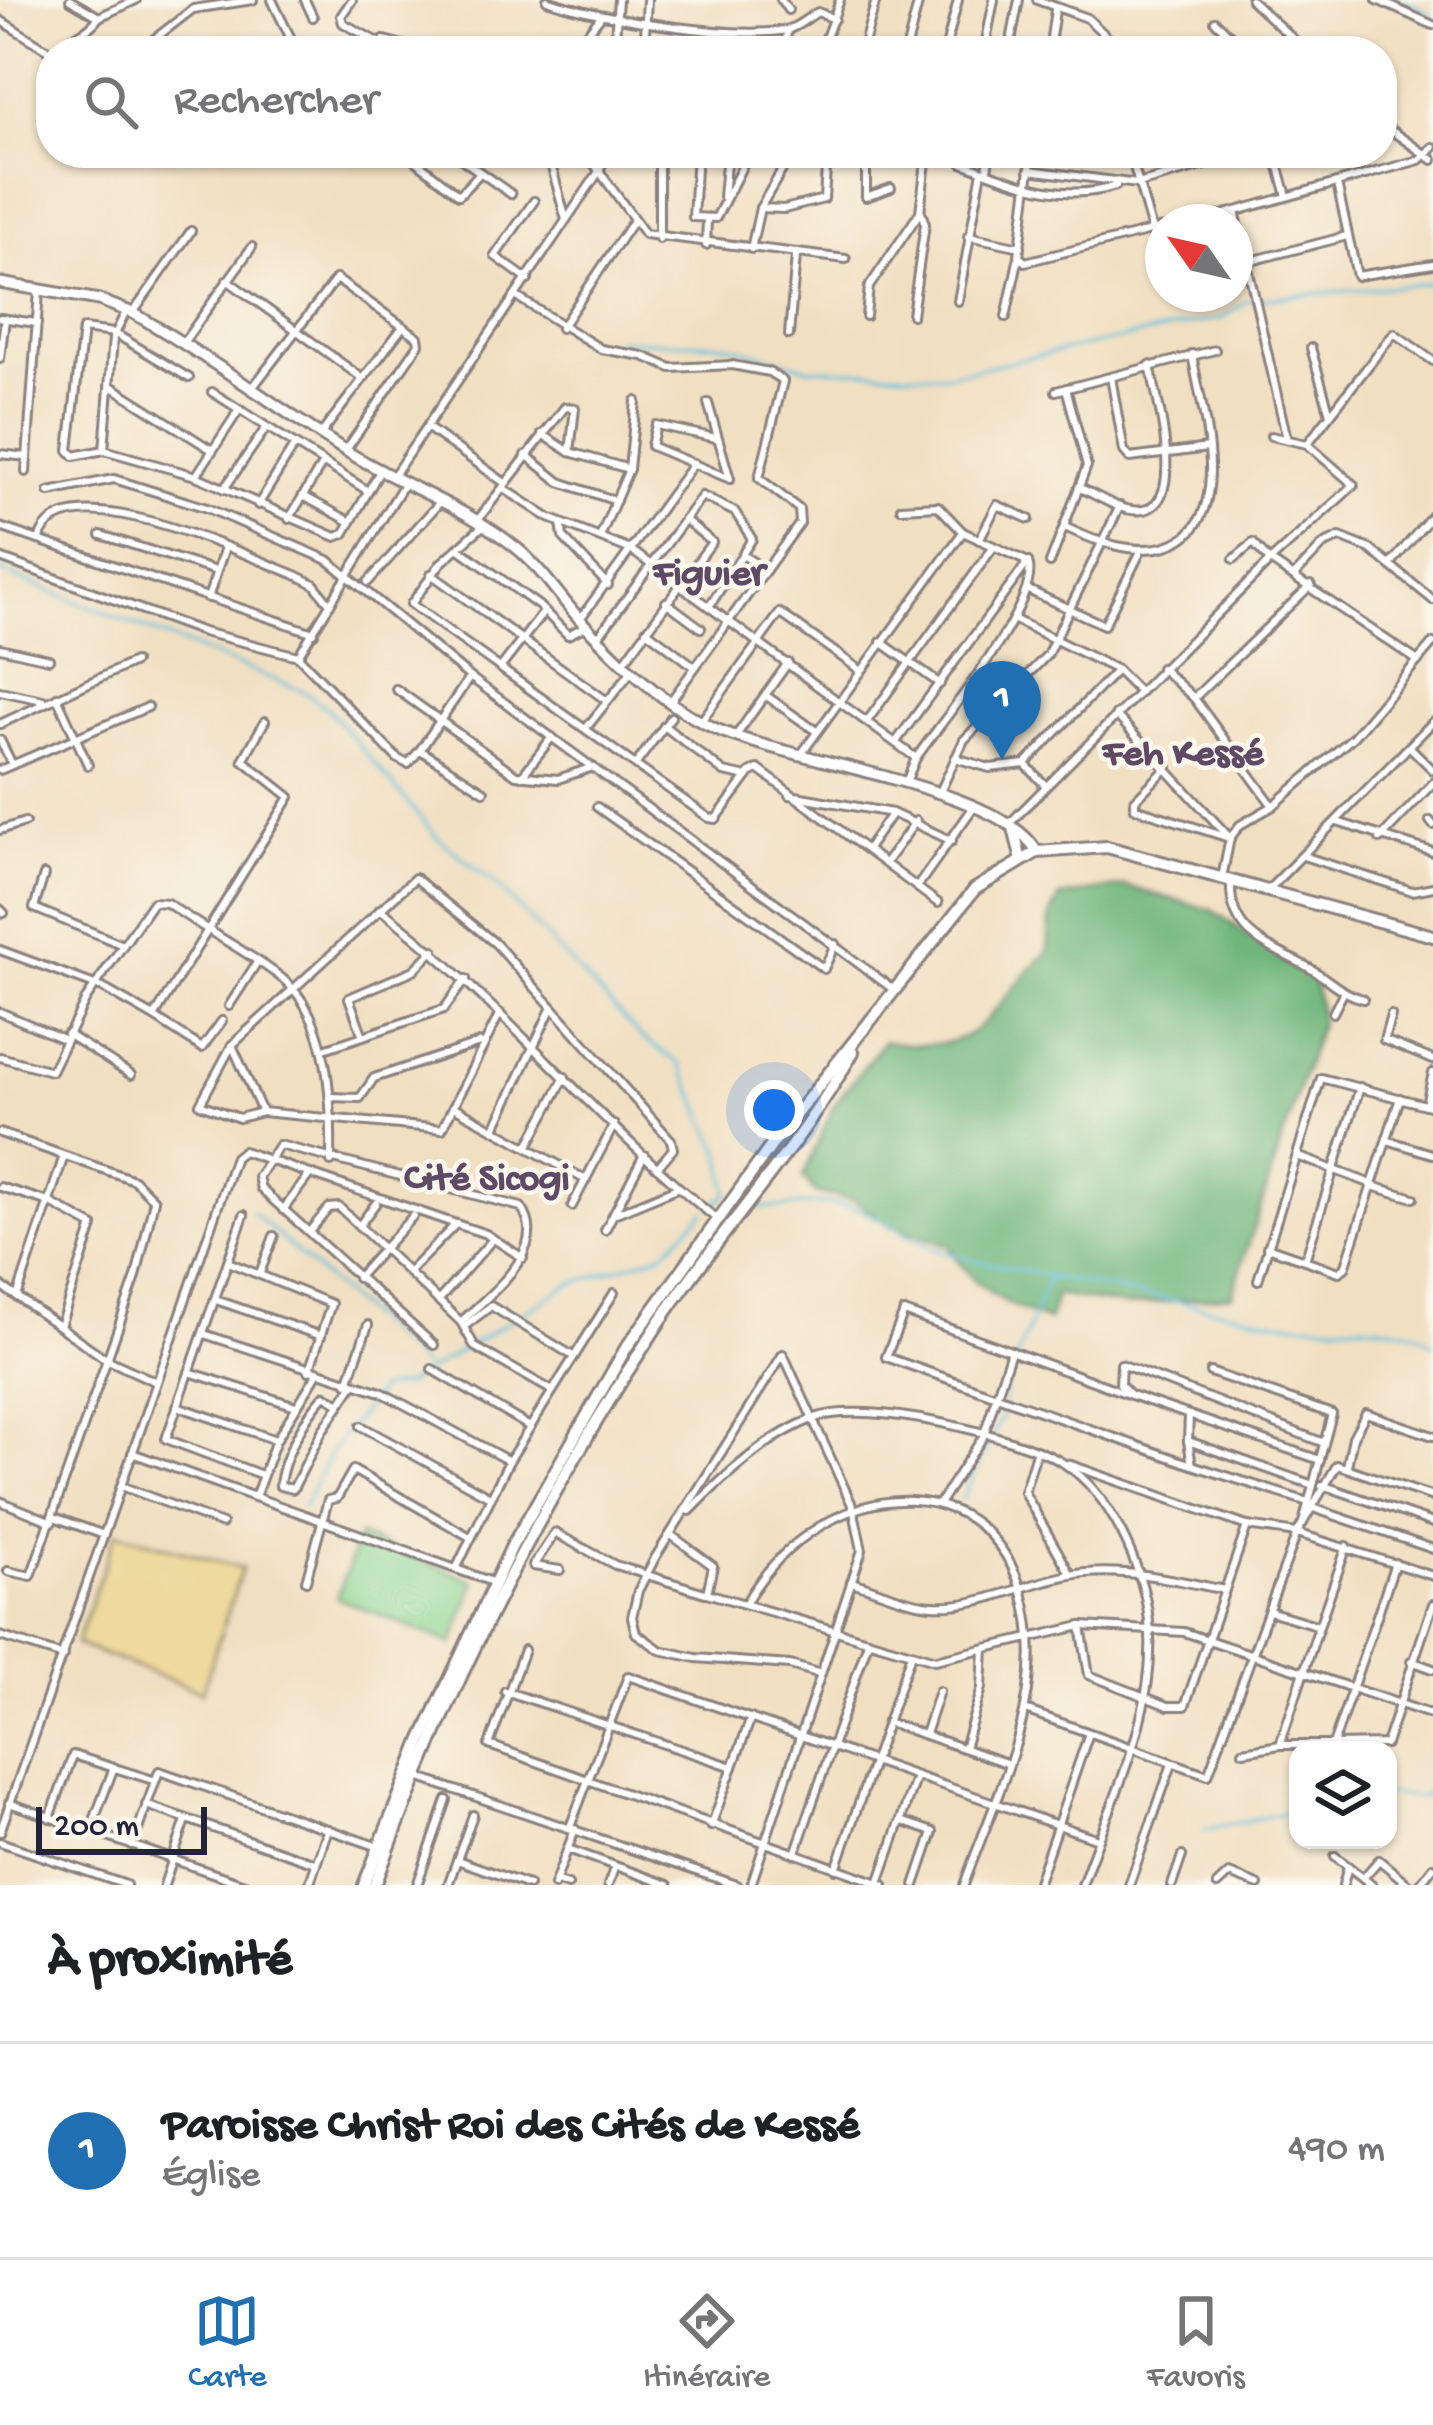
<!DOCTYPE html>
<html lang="fr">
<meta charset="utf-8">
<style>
body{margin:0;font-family:"Gochi Hand",sans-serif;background:#f6f6f6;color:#202124}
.controls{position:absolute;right:36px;bottom:36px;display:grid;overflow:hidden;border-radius:24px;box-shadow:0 3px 9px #0004}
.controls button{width:108px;height:108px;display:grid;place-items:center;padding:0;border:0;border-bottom:3px solid #e0e0e0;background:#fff;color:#202124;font:60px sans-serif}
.compass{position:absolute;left:1145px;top:204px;width:108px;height:108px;border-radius:50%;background:#fff;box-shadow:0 3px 9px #0004;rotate:304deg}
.scale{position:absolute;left:36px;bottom:30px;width:171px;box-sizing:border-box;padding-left:12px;border:6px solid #22223b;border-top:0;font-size:33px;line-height:42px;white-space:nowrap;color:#22223b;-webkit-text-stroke:9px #fbf7ec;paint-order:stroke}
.you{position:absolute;left:774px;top:1110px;width:42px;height:42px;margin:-30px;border:9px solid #fff;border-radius:50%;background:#1a73e8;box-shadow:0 0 0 18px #1a73e833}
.badge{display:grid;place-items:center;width:78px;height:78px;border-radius:50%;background:#1f6fb2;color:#fff;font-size:39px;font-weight:700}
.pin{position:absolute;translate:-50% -99px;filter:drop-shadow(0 3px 6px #0008)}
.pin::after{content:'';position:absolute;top:63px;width:42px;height:36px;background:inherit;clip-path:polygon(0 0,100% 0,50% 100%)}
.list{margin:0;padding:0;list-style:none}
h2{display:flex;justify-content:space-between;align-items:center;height:156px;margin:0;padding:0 48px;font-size:51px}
h2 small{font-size:39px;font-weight:400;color:#757577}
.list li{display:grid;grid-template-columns:78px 1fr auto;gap:36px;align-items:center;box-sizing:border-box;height:216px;padding:0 48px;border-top:3px solid #e0e0e0}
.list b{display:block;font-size:45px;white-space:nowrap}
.list p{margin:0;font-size:39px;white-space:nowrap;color:#757577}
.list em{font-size:39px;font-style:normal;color:#757577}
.icon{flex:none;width:66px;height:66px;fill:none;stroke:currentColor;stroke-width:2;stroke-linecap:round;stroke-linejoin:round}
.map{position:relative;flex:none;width:1433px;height:1885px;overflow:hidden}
.search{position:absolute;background:#fff;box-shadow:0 3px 9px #0004;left:36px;right:36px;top:36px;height:132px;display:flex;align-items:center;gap:30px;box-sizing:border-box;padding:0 42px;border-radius:48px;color:#757577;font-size:45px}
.sheet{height:372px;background:#fff}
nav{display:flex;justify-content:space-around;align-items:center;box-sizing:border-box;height:168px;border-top:3px solid #e0e0e0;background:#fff;font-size:33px;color:#757577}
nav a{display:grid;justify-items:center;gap:6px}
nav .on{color:#1f6fb2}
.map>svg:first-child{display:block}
</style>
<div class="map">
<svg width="1433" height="1885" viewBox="0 0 1433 1885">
<rect width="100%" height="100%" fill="#fbf7ec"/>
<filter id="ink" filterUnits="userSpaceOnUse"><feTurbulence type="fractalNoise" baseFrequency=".00833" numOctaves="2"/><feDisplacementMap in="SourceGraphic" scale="24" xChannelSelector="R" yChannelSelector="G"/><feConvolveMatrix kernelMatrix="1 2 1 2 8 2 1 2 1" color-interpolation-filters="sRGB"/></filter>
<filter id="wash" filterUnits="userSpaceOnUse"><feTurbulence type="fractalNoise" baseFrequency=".004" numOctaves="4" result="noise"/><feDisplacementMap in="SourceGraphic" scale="48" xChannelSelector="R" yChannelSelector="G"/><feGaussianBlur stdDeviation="2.7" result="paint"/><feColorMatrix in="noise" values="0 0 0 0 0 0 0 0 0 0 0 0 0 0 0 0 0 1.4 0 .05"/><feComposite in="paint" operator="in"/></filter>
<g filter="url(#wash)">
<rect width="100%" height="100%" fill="#f1dfc1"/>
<polygon fill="#8ad592" stroke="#567c66" stroke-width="3" points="359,1536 475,1581 453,1644 337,1598"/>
<path fill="#6fb67c" stroke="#486c5c" stroke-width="3" d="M1124 886 1212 910 1314 981 1321 1020 1232 1295 1127 1306 1056 1295 1049 1321C1004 1304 972 1288 948 1245L890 1226 854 1200 816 1193 803 1177 834 1105 884 1041C989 1059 982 1011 1048 952L1050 916 1060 897Z"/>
<polygon fill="#eeda9e" stroke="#887e6c" stroke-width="3" points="116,1532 242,1568 202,1692 76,1644"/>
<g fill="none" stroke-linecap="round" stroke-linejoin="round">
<g stroke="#5fbfdd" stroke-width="3">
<polyline points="1405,0 1433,17"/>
<polyline points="616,340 725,344 809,368 945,375 1222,318 1248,300 1433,283"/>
<polyline points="0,571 303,691 329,710 438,838 498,886 641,1037 680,1064 722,1155 728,1194 710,1206"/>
<path d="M752 1206C781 1211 805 1202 834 1204 874 1206 910 1244 950 1254 1057 1280 1165 1299 1273 1320 1315 1329 1406 1315 1433 1344"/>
<polyline points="252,1212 424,1367"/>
<polyline points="962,1499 1003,1413 1006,1386 1047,1281 1055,1278"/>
<polyline points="303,1507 333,1449 380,1389 405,1385 568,1285 662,1254 704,1212"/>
<polyline points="1388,1794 1420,1797 1433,1792"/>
<polyline points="1203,1830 1298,1810"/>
</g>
</g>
</g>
<g filter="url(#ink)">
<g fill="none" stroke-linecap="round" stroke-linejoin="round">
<g stroke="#8a807e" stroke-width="12">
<g id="minor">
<polyline points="70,0 99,17 136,0"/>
<polyline points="272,0 297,51"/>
<polyline points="305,0 313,17"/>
<polyline points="352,0 341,16 343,23 394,51"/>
<path d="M547 0C599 18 732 40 786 30 797 28 808 17 818 12L834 19"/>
<polyline points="781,0 788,10"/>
<polyline points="1037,0 1087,18 1122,51"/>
<polyline points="1251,0 1306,51"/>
<polyline points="1377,0 1433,25"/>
<polyline points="0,20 51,52"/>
<polyline points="1215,21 1247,51"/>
<polyline points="384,40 425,51"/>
<polyline points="140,50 193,9 253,0"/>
<path d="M57 51C71 35 87 34 99 17"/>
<polyline points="573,51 601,16"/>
<polyline points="614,51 618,0"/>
<polyline points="644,51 647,0"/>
<polyline points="785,51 787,31"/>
<polyline points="821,51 840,0"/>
<polyline points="862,51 876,0"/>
<polyline points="906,51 919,0"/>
<polyline points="945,51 958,0"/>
<polyline points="984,51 994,0"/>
<polyline points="1009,51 1019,0"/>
<polyline points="1049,51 1055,10"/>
<polyline points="1382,124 1433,160"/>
<polyline points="406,153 459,195 480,173"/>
<polyline points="453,153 511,194"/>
<polyline points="548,153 566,220"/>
<polyline points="586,153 645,234 846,259"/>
<polyline points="697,153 693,217 716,218 749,153"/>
<polyline points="866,153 866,197 891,188"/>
<polyline points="1032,153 1019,256 1025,262 1163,228"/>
<polyline points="1130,153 1152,230"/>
<polyline points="1275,153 1287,196"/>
<path d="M962 163C1013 181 1060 204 1116 186"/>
<polyline points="987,170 990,153"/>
<polyline points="1029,170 1138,184 1249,153"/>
<polyline points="1337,184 1357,276 1433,264"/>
<polyline points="723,197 727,153"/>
<polyline points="760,208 784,209 824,199 827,153"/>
<polyline points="1236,215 1287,439"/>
<polyline points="1197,222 1419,160 1433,147"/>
<polyline points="968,236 1021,247"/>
<polyline points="659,239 659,153"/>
<polyline points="706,245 707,219"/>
<polyline points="751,249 760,208 792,153"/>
<polyline points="1247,262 1347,236"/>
<polyline points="227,280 362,378"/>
<polyline points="528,280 495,256 534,201"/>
<polyline points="517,297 601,349 643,356 671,368 732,365 769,372 783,381 759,478 799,509 800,523 670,702"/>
<polyline points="958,301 982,171"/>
<polyline points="127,310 113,338 104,450 196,476 336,537 344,534 381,469"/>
<polyline points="133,313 191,231"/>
<polyline points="912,315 925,224 921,212"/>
<polyline points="866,316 869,287 920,212 927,153"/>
<polyline points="1006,317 1019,256"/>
<polyline points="0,318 37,323"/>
<polyline points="561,328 633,221"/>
<polyline points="789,335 796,256"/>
<polyline points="183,343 252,247"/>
<polyline points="1311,348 1330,414"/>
<polyline points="0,358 5,319"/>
<polyline points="1111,377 1124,451 1130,458 1208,448"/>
<polyline points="111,386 212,450"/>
<polyline points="253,387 336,279 418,337 419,344 346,450"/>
<polyline points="1056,391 1215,350"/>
<polyline points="212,392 368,491"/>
<polyline points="708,403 730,479"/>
<polyline points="428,428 505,483"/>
<polyline points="321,434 402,328"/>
<polyline points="716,438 656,425 651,446 730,479"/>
<polyline points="1308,443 1394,333 1433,361"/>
<polyline points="104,450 74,456 69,450 83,329 114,333 189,378"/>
<polyline points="570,452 629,469"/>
<polyline points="0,454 27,457"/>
<polyline points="526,455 560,482 616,501"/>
<polyline points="26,472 39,291"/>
<polyline points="394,475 600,170 606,153"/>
<polyline points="196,476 239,410"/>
<polyline points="503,488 549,518 631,550 916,758"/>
<polyline points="224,489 266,428"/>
<path d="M1082 489C1096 495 1111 505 1126 509 1195 526 1156 398 1150 365"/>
<polyline points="49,492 114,479 207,508 328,560 470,677 893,989"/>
<polyline points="303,496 351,522"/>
<polyline points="258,505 293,448"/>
<polyline points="289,519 321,466"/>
<polyline points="477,521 565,407 575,408 570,452 542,434"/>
<polyline points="561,523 563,537 608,585"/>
<polyline points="484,525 441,563 411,604 709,818 716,819 750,773 758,769 938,903"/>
<polyline points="0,527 314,633"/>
<path d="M1065 527C1133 561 1212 566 1210 465 1209 428 1198 390 1192 354"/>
<polyline points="101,535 216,571"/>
<polyline points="601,535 629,469 636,401"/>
<path d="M39 540C59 466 249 557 296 575L314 584 330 604"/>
<polyline points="979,540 997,505 1029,519"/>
<polyline points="458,548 539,606 568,635 586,626"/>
<polyline points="744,556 766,570"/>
<polyline points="0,558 203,632 298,656 404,484"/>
<polyline points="1234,559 1253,543 1270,561 1418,661"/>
<polyline points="1050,563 1087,466 1066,388"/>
<polyline points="1390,565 1433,514"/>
<polyline points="431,574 607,701"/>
<polyline points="1294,576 1323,545 1340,537 1370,549 1433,600"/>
<polyline points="368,582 441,501"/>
<polyline points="1028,590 1104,625 1140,553"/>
<polyline points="208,598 225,547"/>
<polyline points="666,602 701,628"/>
<polyline points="580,619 694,463"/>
<polyline points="1013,619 1117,670 1138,691"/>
<polyline points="646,630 695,667"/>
<polyline points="598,637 702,496 735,512 752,539 709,607"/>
<polyline points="881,642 940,684"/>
<polyline points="0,648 49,659"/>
<polyline points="298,656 398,759 408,764 420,750"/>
<polyline points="624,662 712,542 684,519"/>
<polyline points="501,667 543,613"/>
<polyline points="1161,668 1194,698 1311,585"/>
<polyline points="470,677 420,750 484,791"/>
<polyline points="396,689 516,775 558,779 593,767"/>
<polyline points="0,691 43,700"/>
<polyline points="765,695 816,731"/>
<polyline points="57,697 88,765"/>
<polyline points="1194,698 1273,806"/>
<polyline points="1116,715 1230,838"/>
<polyline points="702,720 780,613 860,670"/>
<polyline points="868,720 993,548"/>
<polyline points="0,724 134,662"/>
<polyline points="664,726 724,772 747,777"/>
<polyline points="587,727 630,673"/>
<polyline points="735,737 788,663"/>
<polyline points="0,740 12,764"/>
<polyline points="896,742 1028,562 963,532 938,506 901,508"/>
<polyline points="1410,747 1433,770"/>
<polyline points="802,753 963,532"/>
<polyline points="955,758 990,768 1025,764 1117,670"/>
<polyline points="636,764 671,717"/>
<polyline points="1025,764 1046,786"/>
<polyline points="1168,767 1135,800 1135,808 1226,837"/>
<polyline points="0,770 148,707"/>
<polyline points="522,776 552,737"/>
<path d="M906 782 916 758C941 722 1043 601 1028 562"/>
<polyline points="939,794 964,740 1047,655 1120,506"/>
<polyline points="790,795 892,813 952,841"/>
<polyline points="597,807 824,969 835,944"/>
<polyline points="1430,821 1433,825"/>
<polyline points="1337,822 1433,852"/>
<polyline points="1008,825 1270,561 1354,485 1307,444 1271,436"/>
<polyline points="0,830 25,822"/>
<polyline points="1380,839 1433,783"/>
<polyline points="867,849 892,813"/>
<polyline points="1303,856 1412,891 1433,887"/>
<polyline points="886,862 916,821"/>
<polyline points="44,875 34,908 123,945"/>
<polyline points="1222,878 1230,838 1240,825 1273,806 1353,737 1433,643"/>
<path d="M1231 881C1228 934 1267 945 1306 966 1327 977 1339 993 1363 999"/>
<polyline points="917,887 973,808"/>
<polyline points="1270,888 1433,722"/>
<polyline points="0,909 4,913"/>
<path d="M380 909C502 1002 598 1124 718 1220"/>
<polyline points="0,950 103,988 154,1017 290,797 243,760 265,721"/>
<polyline points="229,1006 256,964"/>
<polyline points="0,1012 63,1039"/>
<polyline points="500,1013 442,1129 262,1112 239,1118 200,1104 232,1045 415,878 496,944 671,1140 673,1149 657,1168"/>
<polyline points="1333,1013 1342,995"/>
<polyline points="1391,1015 1384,1040 1433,1060"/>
<polyline points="154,1017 202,1048 222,1021"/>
<polyline points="67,1034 131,1075"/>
<polyline points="363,1036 349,998 414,970 434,950"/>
<polyline points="232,1045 262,1112"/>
<polyline points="324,1049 444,1009 466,979"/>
<path d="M0 1057 51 1071 86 999 144 915 153 902 167 903C204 930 248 951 283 979 331 1019 332 1106 331 1162"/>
<polyline points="331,1097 360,1098 374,1078 480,1043"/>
<polyline points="1426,1105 1433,1073"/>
<polyline points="454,1107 586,1180"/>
<polyline points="495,1128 552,1007"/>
<polyline points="0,1133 134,1180 154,1200 136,1277 31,1576 8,1571"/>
<polyline points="1387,1140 1432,1154"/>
<polyline points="528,1146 565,1077"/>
<polyline points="1297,1156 1372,1184"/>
<polyline points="1372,1186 1414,1198"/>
<polyline points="0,1187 49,1202 93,1226 60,1326"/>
<polyline points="572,1206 614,1125"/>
<polyline points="283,1210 310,1174"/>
<polyline points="614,1214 677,1188"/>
<polyline points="244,1215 166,1439 262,1475"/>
<polyline points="359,1226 376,1203"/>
<polyline points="605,1230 644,1155"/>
<polyline points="309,1232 329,1208 339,1207 461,1322 475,1347 551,1390"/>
<polyline points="1267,1247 1339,1272 1345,1268 1400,1098"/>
<polyline points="1305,1260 1360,1087"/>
<polyline points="228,1262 331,1304 309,1371"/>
<polyline points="409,1272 456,1224 486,1234 523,1258"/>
<polyline points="260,1273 274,1236"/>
<polyline points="357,1278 413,1216"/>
<polyline points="1258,1280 1321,1078 1433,1107"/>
<polyline points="0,1285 106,1359 154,1381"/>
<polyline points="17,1297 64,1156"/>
<polyline points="216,1300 321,1336"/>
<polyline points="438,1301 493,1239"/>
<polyline points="466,1325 491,1306 573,1356"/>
<polyline points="204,1334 381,1392 509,1461"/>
<path d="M434 1345 261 1189 258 1177 279 1145 521 1207C552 1249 488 1295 461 1322"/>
<polyline points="432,1369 530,1427"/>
<polyline points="189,1372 296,1406"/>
<polyline points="1210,1372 1332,1414 1303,1523"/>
<polyline points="348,1383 368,1325"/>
<polyline points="1131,1395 904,1312 886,1357 1192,1465"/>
<path d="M340 1404 325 1395C305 1416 282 1459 280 1486L293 1489 322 1431 354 1384"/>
<polyline points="177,1406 276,1440"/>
<polyline points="1189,1415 1188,1441 1313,1485"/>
<polyline points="361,1426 490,1497"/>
<polyline points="1188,1441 1192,1465 1308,1502"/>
<polyline points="132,1453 495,1583"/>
<polyline points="1036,1453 1024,1492 1071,1575"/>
<polyline points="1320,1460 1131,1395 1120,1384 1121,1364 1324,1443"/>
<polyline points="1068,1464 1247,1526 1297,1533 1337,1465 1433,1497"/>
<polyline points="1347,1466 1353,1437 1366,1413 1433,1436"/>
<polyline points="1322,1485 1433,1523"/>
<polyline points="255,1497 276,1440 317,1374"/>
<polyline points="0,1501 52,1522"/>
<polyline points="939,1504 983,1437 1011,1351"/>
<polyline points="1313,1508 1433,1549"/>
<path d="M690 1511C724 1476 768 1435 815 1418 865 1399 1018 1435 1063 1463 1111 1493 1143 1567 1149 1621 1159 1712 1111 1800 1082 1885"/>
<polyline points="54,1517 104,1535"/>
<polyline points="222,1524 121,1486 235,1157 243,1151 456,1224"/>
<polyline points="671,1535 713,1566 707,1593 935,1660 1081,1626 1184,1632 1433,1715"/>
<polyline points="457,1567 509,1461 614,1293"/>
<polyline points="560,1570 533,1566 555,1533 615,1565 705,1593"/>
<polyline points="306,1581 328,1500 337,1498 353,1470 470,1537"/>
<path d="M851 1582C877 1589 905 1603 932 1605 983 1609 1035 1577 1086 1573 1133 1569 1179 1581 1225 1590"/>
<path d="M745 1604C822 1469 1015 1453 1030 1637 1037 1721 991 1807 964 1885"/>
<polyline points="1269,1611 1319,1626 1347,1546"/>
<polyline points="1081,1626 1089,1675 1168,1706 1185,1706 1247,1526"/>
<polyline points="0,1636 63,1656"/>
<polyline points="524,1650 489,1745 884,1885"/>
<polyline points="1411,1661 1433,1669"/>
<polyline points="505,1691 733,1767"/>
<polyline points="1025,1710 1208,1775 1297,1533 1433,1576"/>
<polyline points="887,1722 1006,1763"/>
<polyline points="925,1734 939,1691"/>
<polyline points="1280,1745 1319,1626"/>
<polyline points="1334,1745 1386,1744 1433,1604"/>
<polyline points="964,1748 982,1688 984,1649"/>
<polyline points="1243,1751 1280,1745 1333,1745 1395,1563"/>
<polyline points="417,1777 737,1885"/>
<polyline points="9,1803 247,1885"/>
<polyline points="146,1805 315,1863"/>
<polyline points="50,1818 73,1755 153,1780"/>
<polyline points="901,1821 933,1832 915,1885"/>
<polyline points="711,1826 751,1718"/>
<polyline points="570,1827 628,1676 1098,1839"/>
<polyline points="90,1831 114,1767"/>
<polyline points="0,1832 121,1486"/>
<polyline points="0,1842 126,1885"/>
<polyline points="132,1846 159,1771 379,1847"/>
<polyline points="568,1849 668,1885"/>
<polyline points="795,1854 868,1642"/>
<polyline points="1335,1856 1372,1885"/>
<polyline points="457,1860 528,1885"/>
<polyline points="836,1869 910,1657"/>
<polyline points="1363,1878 1379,1860 1409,1885"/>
<polyline points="556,1881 568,1885"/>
<polyline points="879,1883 915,1779"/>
<polyline points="164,1885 186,1820"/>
<polyline points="309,1885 328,1829"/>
<polyline points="417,1885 447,1800"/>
<polyline points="448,1885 473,1815"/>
<polyline points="554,1885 575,1829"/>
<polyline points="608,1885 615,1866"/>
<polyline points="751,1885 862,1550 853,1507 783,1354 655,1558 638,1591 632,1617 636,1633 660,1650 696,1658 790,1665 821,1674"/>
<polyline points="1037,1885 1089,1733"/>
<polyline points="1129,1885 1172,1764"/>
<polyline points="1172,1885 1182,1856"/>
<polyline points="1217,1885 1229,1874 1258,1885"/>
<polyline points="1343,1885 1348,1866"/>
<polyline points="1419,1885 1433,1867"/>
</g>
</g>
<g stroke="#8a807e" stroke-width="15">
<g id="tertiary">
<path d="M0 283 99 300 133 313C207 355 274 406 346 451 403 486 467 507 519 550 544 571 562 601 585 625 621 663 664 705 712 727 783 761 1002 786 1037 852"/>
<polyline points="1014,830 1021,859"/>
</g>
</g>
<g stroke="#8a807e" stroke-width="16">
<g id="secondary">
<polyline points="364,1885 422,1739 512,1546 626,1348 774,1142 975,889 1037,852 1107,847 1433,936"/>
<path d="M375 1885C446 1690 542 1499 657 1326 719 1232 798 1150 853 1052"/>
</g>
</g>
<use href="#minor" stroke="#fff" stroke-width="6"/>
<use href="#tertiary" stroke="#fff" stroke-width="9"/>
<use href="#secondary" stroke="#fff" stroke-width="10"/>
</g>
</g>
<g text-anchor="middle" stroke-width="9" stroke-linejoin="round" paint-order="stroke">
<g font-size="39" font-weight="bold" fill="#5f4a65" stroke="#fbf7ec">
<text x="709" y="583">Figuier</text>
<text x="1183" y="763">Feh Kessé</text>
<text x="487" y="1188">Cité Sicogi</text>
</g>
</g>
</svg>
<div class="controls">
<button><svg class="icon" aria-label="layers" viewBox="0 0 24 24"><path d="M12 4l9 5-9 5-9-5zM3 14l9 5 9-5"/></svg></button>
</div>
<svg class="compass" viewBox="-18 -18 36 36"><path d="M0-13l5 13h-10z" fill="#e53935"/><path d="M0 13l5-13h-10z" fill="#757577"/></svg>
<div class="scale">200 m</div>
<div class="you"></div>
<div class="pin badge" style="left:1002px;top:760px">1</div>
<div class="search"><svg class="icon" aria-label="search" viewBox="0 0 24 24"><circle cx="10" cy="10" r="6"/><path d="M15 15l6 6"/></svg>Rechercher</div>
</div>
<section class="sheet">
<h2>À proximité<small></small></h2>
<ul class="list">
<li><span class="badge">1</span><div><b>Paroisse Christ Roi des Cités de Kessé</b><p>Église</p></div><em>490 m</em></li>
</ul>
</section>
<nav>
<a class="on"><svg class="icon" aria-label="map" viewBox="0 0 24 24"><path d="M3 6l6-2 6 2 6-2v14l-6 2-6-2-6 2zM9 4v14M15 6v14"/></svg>Carte</a>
<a><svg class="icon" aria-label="directions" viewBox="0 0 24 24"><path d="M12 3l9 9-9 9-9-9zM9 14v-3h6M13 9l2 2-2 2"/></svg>Itinéraire</a>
<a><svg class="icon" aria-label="saved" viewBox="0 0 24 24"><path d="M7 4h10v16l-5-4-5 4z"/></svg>Favoris</a>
</nav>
